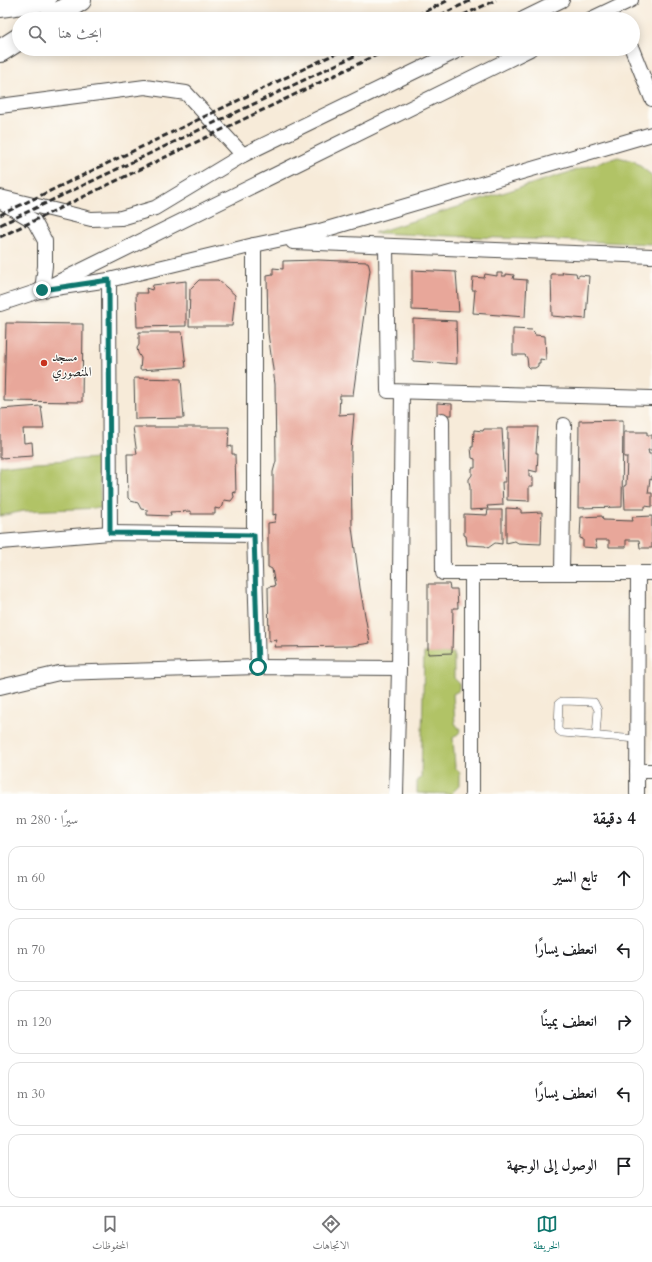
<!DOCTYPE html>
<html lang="ar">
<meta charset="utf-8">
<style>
body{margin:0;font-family:Cardo,Amiri,serif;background:#f6f6f6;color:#202124;direction:rtl}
.stop{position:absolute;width:12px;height:12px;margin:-9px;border:3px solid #0f766e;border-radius:50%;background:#fff}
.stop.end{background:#0f766e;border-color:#fff;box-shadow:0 1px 4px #0008}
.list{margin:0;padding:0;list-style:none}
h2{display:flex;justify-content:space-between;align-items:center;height:52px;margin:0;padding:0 16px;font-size:17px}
h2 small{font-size:13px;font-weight:400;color:#757577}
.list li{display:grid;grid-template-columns:26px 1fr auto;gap:12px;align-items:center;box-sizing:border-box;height:64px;margin:0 8px 8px;padding:0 8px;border:1px solid #e0e0e0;border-radius:12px}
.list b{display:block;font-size:15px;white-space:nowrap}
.list em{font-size:13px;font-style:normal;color:#757577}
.icon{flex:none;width:22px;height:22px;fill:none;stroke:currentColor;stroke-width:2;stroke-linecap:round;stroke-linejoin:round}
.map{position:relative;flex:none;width:652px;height:794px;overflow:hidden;direction:ltr}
.search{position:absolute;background:#fff;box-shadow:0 2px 10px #0003;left:12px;right:12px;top:12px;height:44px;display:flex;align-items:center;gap:10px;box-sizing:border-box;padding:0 14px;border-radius:22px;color:#757577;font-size:15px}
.sheet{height:412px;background:#fff}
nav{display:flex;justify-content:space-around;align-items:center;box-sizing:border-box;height:56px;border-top:1px solid #e0e0e0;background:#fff;font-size:11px;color:#757577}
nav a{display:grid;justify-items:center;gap:2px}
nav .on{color:#0f766e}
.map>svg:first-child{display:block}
</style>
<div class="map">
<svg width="652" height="794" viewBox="0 0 652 794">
<rect width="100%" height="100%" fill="#fdfcf7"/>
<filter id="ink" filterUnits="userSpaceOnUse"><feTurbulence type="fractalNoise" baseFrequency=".025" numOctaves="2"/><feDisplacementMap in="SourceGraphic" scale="8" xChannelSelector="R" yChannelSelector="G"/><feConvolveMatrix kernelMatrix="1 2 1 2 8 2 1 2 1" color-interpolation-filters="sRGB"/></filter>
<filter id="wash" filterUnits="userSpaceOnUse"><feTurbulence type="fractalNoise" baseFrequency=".012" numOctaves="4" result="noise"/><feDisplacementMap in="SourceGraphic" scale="16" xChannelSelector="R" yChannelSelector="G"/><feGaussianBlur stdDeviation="0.9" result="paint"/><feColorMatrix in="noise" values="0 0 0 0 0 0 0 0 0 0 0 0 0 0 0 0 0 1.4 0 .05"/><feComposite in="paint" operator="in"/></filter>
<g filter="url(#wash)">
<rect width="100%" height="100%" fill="#f7ebd9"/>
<g fill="#b1c366" stroke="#6e7748">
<polygon points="618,157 634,161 650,174 652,178 652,244 374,233"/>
<polygon points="98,458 101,508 24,511 0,516 0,466 37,462"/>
<polygon points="424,653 454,653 454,678 460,684 460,690 453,694 455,723 460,730 459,733 453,738 455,767 460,772 460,785 451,794 417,793 417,780 421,778"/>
</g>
<g id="blocks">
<g fill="#e8a79a">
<polygon points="318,260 368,262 370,270 353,395 340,395 339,415 354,414 351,451 352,527 360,588 370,643 352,646 274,647 277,640 269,641 268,587 275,586 272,569 268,567 268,523 275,522 276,514 273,515 273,472 276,461 275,384 268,333 267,275 273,274 273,268 283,269 283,261"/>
<polygon points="412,270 456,272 459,312 412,310"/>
<polygon points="562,272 576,273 577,277 580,275 589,276 586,319 552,316 551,274 563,274"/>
<polygon points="497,273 502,273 502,276 506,276 506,274 514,275 513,279 527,280 525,317 473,313 475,290 472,290 473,277 484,278 485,274 497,276"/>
<polygon points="199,280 218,280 235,295 232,326 189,326 190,289"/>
<polygon points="186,281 186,326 137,327 136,293 147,293 146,288 152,290 153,285"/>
<polygon points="413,319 456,321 457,364 413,361"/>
<polygon points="6,323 83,324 82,402 4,401"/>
<polygon points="513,329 532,330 534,332 535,335 545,336 546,360 540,359 540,363 538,363 538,366 535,368 530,368 528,366 527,358 525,355 513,355"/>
<polygon points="139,332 182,332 186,367 140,370 141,358 138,353 137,348 139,345"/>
<polygon points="134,378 181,379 184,418 135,419"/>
<polygon points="437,403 452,404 452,415 437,415"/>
<polygon points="41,406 44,429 23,429 24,443 32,442 33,456 0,458 0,409"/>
<polygon points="623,420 622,507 578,508 579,421"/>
<polygon points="133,427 229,427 228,447 232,446 232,454 235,454 236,493 233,492 234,497 231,501 224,500 223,506 219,509 215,508 215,514 191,514 191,511 170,512 171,516 147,515 147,510 141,509 138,503 131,501 128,498 127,454 137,454"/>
<polygon points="508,427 538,427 536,453 538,453 537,472 529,470 529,477 533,477 533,486 529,486 529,501 507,500"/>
<polygon points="484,429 502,429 505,482 502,482 503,505 487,506 488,509 470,510 470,487 469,482 469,479 472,475 472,468 475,468 475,459 472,458 471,447 473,447 474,430 483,431"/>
<polygon points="624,432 647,432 647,435 652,435 652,450 648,450 649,454 652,454 652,480 650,479 648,493 652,493 652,507 645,506 645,509 625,509 624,486 626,485 627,457 624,457"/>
<polygon points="506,508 521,509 521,513 542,512 541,544 518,543 515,541 506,543"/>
<polygon points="488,510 502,510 502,544 495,543 488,548 485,546 467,545 466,536 464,535 464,514 487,515"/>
<polygon points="602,516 603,520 633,521 632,517 652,516 652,548 640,548 639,540 626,540 626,547 609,547 609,540 595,540 597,548 583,547 583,539 580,538 581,517"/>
<polygon points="428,584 449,584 450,589 457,589 458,608 453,608 452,653 428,654"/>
</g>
</g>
</g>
<g filter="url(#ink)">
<use href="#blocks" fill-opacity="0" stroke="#4a4845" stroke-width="1"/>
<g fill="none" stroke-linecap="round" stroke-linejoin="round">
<g stroke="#4a4845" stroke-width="8">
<polyline id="lane" points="596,736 598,710 594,702 562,701 559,703 558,728 559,731 562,733 637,739"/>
</g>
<g stroke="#4a4845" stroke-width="16">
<g id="street">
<polyline points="523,19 562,0"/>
<polyline points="591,19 631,0"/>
<polyline points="632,49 652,99"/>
<polyline points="0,106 145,87 186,93 243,155"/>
<polyline points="0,197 91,219 121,218 155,208 243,155 461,49"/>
<polyline points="0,201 34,221 45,241 45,266 42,290"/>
<polyline points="293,242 652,256"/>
<polyline points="254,245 254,535 258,667"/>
<polyline points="386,246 388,391 652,398"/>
<polyline points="109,280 110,533"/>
<polyline points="42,290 109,280 254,245 320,231 652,134"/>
<polyline points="0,304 42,290 530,49"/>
<polyline points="442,420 443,573 652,573"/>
<polyline points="0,542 110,533 254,535"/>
<polyline points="472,573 472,794"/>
<polyline points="562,573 564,425"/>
<polyline points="0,687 59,673 258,667 399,668"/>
<polyline points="637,771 652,771"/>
<polyline points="396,794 399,668 402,392"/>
<polyline points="637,794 638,573"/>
</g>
</g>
<g stroke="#4a4845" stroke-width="24">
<g id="highway">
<polyline points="0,6 45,0"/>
<polyline points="50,19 80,0"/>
<polyline points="0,51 19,39"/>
</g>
</g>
<use href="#lane" stroke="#fff" stroke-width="7"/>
<use href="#street" stroke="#fff" stroke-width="14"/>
<use href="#highway" stroke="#fff" stroke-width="22"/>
<g stroke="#2b2b2b" stroke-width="3" stroke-dasharray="6 3" stroke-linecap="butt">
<polyline points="409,19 449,0"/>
<polyline points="432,19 472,0"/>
<polyline points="455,19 496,0"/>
<polyline points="0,215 345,49"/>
<polyline points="0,225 369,49"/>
<polyline points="0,237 389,49"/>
</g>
</g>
</g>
<g fill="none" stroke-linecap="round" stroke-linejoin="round" filter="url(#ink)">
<polyline stroke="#0f766e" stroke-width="5" points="42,290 109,280 110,533 254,535 258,667"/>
</g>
<circle fill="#c8321e" stroke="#fdfcf7" stroke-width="1.5" cx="44" cy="363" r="4"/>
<g text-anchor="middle" stroke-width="3" stroke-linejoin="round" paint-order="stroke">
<g font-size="13" fill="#2b2b2b" stroke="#fdfcf7" text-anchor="start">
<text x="52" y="361">مسجد<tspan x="52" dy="15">المنصوري</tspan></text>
</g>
</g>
</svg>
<div class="stop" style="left:258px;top:667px"></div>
<div class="stop end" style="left:42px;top:290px"></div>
<div class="search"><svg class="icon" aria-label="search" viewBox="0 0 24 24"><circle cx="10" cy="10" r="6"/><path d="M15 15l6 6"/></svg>ابحث هنا</div>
</div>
<section class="sheet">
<h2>4 دقيقة<small>سيرًا · 280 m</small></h2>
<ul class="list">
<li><svg class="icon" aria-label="ahead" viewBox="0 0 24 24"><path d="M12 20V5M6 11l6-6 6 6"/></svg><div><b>تابع السير</b></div><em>60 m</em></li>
<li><svg class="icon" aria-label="left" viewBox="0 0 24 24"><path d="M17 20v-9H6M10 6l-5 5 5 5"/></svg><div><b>انعطف يسارًا</b></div><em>70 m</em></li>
<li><svg class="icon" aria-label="right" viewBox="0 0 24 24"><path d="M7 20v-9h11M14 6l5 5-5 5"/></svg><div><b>انعطف يمينًا</b></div><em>120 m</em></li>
<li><svg class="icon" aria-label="left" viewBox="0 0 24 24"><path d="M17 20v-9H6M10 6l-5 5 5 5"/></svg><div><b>انعطف يسارًا</b></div><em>30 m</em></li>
<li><svg class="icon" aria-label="arrive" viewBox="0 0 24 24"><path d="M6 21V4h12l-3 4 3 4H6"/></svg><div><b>الوصول إلى الوجهة</b></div></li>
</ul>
</section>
<nav>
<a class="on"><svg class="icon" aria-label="map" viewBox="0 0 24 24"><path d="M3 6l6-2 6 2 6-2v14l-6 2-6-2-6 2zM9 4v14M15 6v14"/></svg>الخريطة</a>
<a><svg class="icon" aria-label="directions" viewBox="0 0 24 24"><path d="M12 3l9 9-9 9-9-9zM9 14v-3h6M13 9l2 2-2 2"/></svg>الاتجاهات</a>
<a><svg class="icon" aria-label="saved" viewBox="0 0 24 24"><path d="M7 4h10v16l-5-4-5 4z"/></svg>المحفوظات</a>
</nav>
